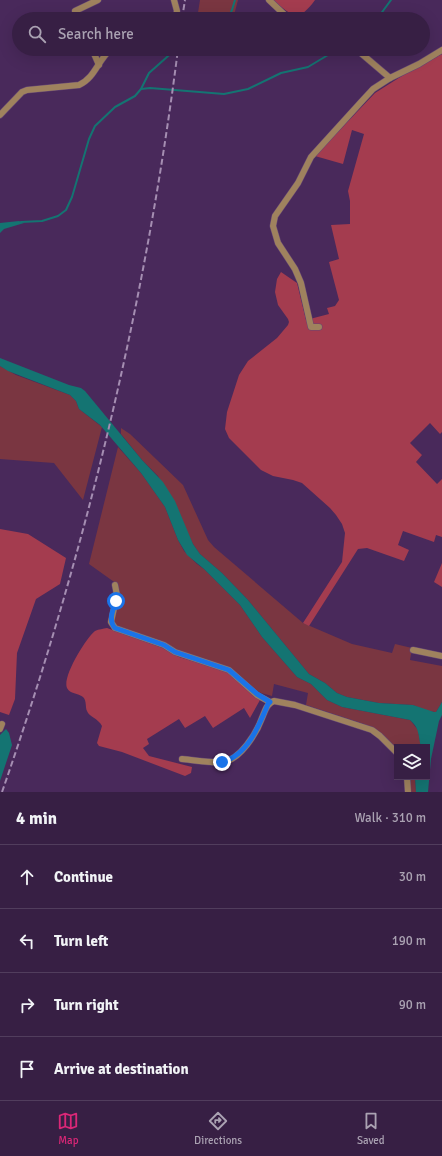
<!DOCTYPE html>
<meta charset="utf-8">
<style>
body{margin:0;font-family:Signika,sans-serif;background:#3e274b;color:#f1f3f6}
.controls{position:absolute;right:12px;bottom:12px;display:grid;overflow:hidden;border-radius:0px;box-shadow:0 4px 16px #0002}
.controls button{width:36px;height:36px;display:grid;place-items:center;padding:0;border:0;border-bottom:1px solid #513d5d;background:#371f44;color:#f1f3f6;font:20px sans-serif}
.stop{position:absolute;width:12px;height:12px;margin:-9px;border:3px solid #1a73e8;border-radius:50%;background:#fff}
.stop.end{background:#1a73e8;border-color:#fff;box-shadow:0 1px 4px #0008}
.list{margin:0;padding:0;list-style:none}
h2{display:flex;justify-content:space-between;align-items:center;height:52px;margin:0;padding:0 16px;font-size:17px}
h2 small{font-size:13px;font-weight:400;color:#aaa2b2}
.list li{display:grid;grid-template-columns:26px 1fr auto;gap:12px;align-items:center;box-sizing:border-box;height:64px;padding:0 16px;border-top:1px solid #513d5d}
.list b{display:block;font-size:15px;white-space:nowrap}
.list em{font-size:13px;font-style:normal;color:#aaa2b2}
.icon{flex:none;width:22px;height:22px;fill:none;stroke:currentColor;stroke-width:2;stroke-linecap:round;stroke-linejoin:round}
.map{position:relative;flex:none;width:442px;height:792px;overflow:hidden}
.search{position:absolute;background:#371f44;box-shadow:0 4px 16px #0002;left:12px;right:12px;top:12px;height:44px;display:flex;align-items:center;gap:10px;box-sizing:border-box;padding:0 14px;border-radius:22px;color:#aaa2b2;font-size:15px}
.sheet{height:308px;background:#371f44}
nav{display:flex;justify-content:space-around;align-items:center;box-sizing:border-box;height:56px;border-top:1px solid #513d5d;background:#371f44;font-size:11px;color:#aaa2b2}
nav a{display:grid;justify-items:center;gap:2px}
nav .on{color:#db2777}
.map>svg:first-child{display:block}
</style>
<div class="map">
<svg width="442" height="792" viewBox="0 0 442 792">
<rect width="100%" height="100%" fill="#49295b"/>
<g fill="#7a3641">
<polygon points="200,0 238,0 233,19 197,19"/>
<polygon points="0,366 16,375 70,395 76,401 79,409 102,427 83,500 54,463 0,459"/>
<polygon points="121,428 130,434 183,485 208,540 214,547 303,623 352,644 392,653 395,644 412,648 410,660 442,666 442,702 436,712 427,711 413,705 379,703 347,697 337,693 325,683 309,674 248,600 222,573 200,554 193,544 158,476 142,460 121,434"/>
<polygon points="118,447 141,473 165,507 178,540 184,551 197,564 204,569 240,605 262,637 297,677 311,684 327,700 342,707 410,720 418,730 421,747 397,747 397,751 364,724 306,705 308,693 274,684 272,696 261,693 185,654 119,628 115,625 113,616 120,592 117,584 89,564"/>
<polygon points="411,777 415,777 416,792 411,792"/>
</g>
<g fill="#a43c4f">
<path d="M273 0H315C298 24 291 15 273 0Z"/>
<polygon points="442,54 442,432 440,434 430,423 410,443 422,455 416,462 437,484 442,479 442,537 436,535 434,542 403,531 398,545 409,550 404,561 367,548 358,549 309,626 303,623 342,562 345,533 342,524 336,515 330,508 302,483 293,480 273,476 261,470 229,438 225,429 227,412 239,375 248,361 277,338 288,325 289,322 288,319 278,305 275,292 277,279 281,272 297,283 306,320 329,314 327,308 335,306 339,300 329,262 339,259 331,225 350,224 350,201 348,191 364,134 352,130 343,164 315,156 375,93 405,74"/>
<polygon points="0,529 28,534 66,558 60,584 36,599 17,653 15,699 9,715 0,712"/>
<polygon points="442,563 442,587 434,582"/>
<path d="M107 628 163 648 179 657 226 671 260 700 250 718 244 708 213 728 205 716 185 728 179 719 147 739 149 744 143 748 149 756 192 767 191 773 185 776 122 752 99 746 97 743 102 726C98 718 89 717 87 711 85 707 87 701 83 697 78 693 70 694 67 688 62 677 86 638 95 631 99 629 103 629 107 628Z"/>
</g>
<g fill="#147472">
<polygon points="19,221 24,223 4,229 0,233 0,223"/>
<path d="M0 358 69 385 81 388 85 391 142 460 163 482 175 501 193 544 200 554 222 573 248 600 309 674 325 683 337 693 347 697 379 703 413 705 434 712H436L442 702V715L439 721 431 759 428 792H416L415 777H427V747H421C418 735 420 729 410 720L342 707 327 700 311 684 297 677 262 637 240 605 204 569 187 555 178 540 165 507 141 473 100 425 79 409 76 401 70 395 8 371 0 366Z"/>
<polygon points="6,729 9,733 12,745 0,781 0,735"/>
</g>
<g fill="none" stroke-linecap="round" stroke-linejoin="round">
<g stroke="#147472" stroke-width="2">
<polyline points="228,19 232,10 235,0"/>
<polyline points="377,19 391,0"/>
<polyline points="141,89 150,88 224,94 248,89 281,73 308,67 338,49"/>
<polyline points="21,222 42,221 58,216 66,210 72,197 89,139 95,126 115,107 135,96 141,89 149,73 176,49"/>
</g>
<g stroke="#644775" stroke-width="7">
<g id="minor">
<polyline points="174,0 177,11 175,19"/>
<polyline points="269,0 287,17 292,19"/>
<polyline points="78,19 75,11 98,0"/>
<polyline points="92,49 99,65"/>
<polyline points="356,49 390,78"/>
<path d="M0 115 22 92 27 90 79 85C95 78 98 60 111 49"/>
<polyline points="319,327 311,327 301,283 295,269 278,243 273,226 275,216 298,183 311,157 361,102 373,89 390,78 419,64 442,50"/>
<polyline points="115,585 117,595 111,622 115,628 164,645 175,652 229,670 257,695 270,702"/>
<polyline points="413,650 442,656"/>
<polyline points="0,729 2,724"/>
<path d="M182 759C195 760 209 763 222 762 240 761 257 732 262 718 265 711 267 703 274 701L295 705 372 730 380 736 397 753"/>
<polyline points="407,777 408,792"/>
</g>
</g>
<use href="#minor" stroke="#9f825e" stroke-width="6"/>
<g stroke="#a58eb2" stroke-width="2" stroke-dasharray="6 3" stroke-linecap="butt">
<polyline points="182,19 185,0"/>
<path d="M2 792C86 551 146 302 178 49"/>
</g>
</g>
<g fill="none" stroke-linecap="round" stroke-linejoin="round">
<path stroke="#1a73e8" stroke-width="5" d="M116 601C113 609 108 621 115 628L164 645 175 652 229 670 257 694 270 702 268 704C259 726 247 756 222 762"/>
</g>
</svg>
<div class="controls">
<button><svg class="icon" aria-label="layers" viewBox="0 0 24 24"><path d="M12 4l9 5-9 5-9-5zM3 14l9 5 9-5"/></svg></button>
</div>
<div class="stop" style="left:116px;top:601px"></div>
<div class="stop end" style="left:222px;top:762px"></div>
<div class="search"><svg class="icon" aria-label="search" viewBox="0 0 24 24"><circle cx="10" cy="10" r="6"/><path d="M15 15l6 6"/></svg>Search here</div>
</div>
<section class="sheet">
<h2>4 min<small>Walk · 310 m</small></h2>
<ul class="list">
<li><svg class="icon" aria-label="ahead" viewBox="0 0 24 24"><path d="M12 20V5M6 11l6-6 6 6"/></svg><div><b>Continue</b></div><em>30 m</em></li>
<li><svg class="icon" aria-label="left" viewBox="0 0 24 24"><path d="M17 20v-9H6M10 6l-5 5 5 5"/></svg><div><b>Turn left</b></div><em>190 m</em></li>
<li><svg class="icon" aria-label="right" viewBox="0 0 24 24"><path d="M7 20v-9h11M14 6l5 5-5 5"/></svg><div><b>Turn right</b></div><em>90 m</em></li>
<li><svg class="icon" aria-label="arrive" viewBox="0 0 24 24"><path d="M6 21V4h12l-3 4 3 4H6"/></svg><div><b>Arrive at destination</b></div></li>
</ul>
</section>
<nav>
<a class="on"><svg class="icon" aria-label="map" viewBox="0 0 24 24"><path d="M3 6l6-2 6 2 6-2v14l-6 2-6-2-6 2zM9 4v14M15 6v14"/></svg>Map</a>
<a><svg class="icon" aria-label="directions" viewBox="0 0 24 24"><path d="M12 3l9 9-9 9-9-9zM9 14v-3h6M13 9l2 2-2 2"/></svg>Directions</a>
<a><svg class="icon" aria-label="saved" viewBox="0 0 24 24"><path d="M7 4h10v16l-5-4-5 4z"/></svg>Saved</a>
</nav>
